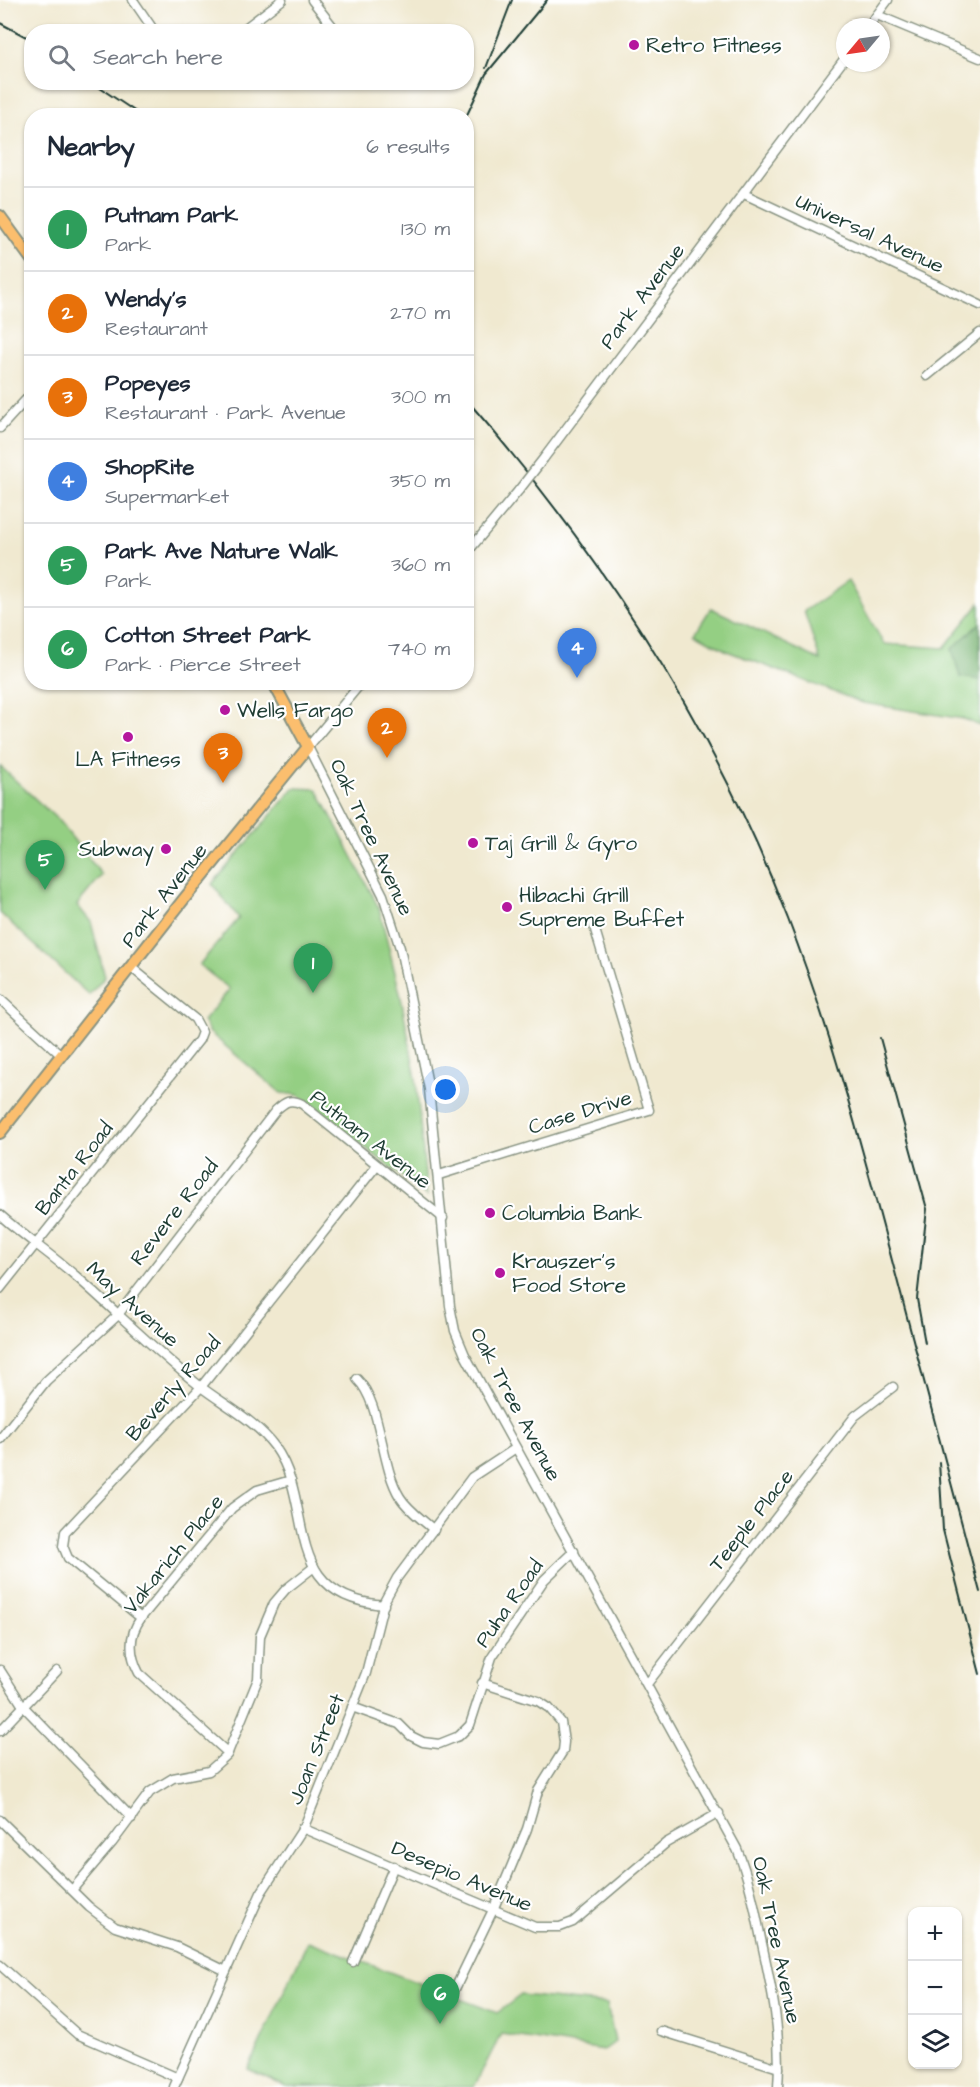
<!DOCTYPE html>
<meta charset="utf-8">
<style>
body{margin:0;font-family:"Architects Daughter",sans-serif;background:#f6f6f7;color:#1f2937}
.controls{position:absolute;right:18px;bottom:18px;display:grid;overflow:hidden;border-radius:12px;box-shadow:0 2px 4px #0004}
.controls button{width:54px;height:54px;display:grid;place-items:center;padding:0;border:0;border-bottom:2px solid #e0e1e3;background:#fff;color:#1f2937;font:30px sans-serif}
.compass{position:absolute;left:836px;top:18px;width:54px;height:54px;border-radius:50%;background:#fff;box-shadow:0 2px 4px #0004;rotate:241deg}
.you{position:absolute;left:446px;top:1090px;width:21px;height:21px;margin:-15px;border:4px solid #fff;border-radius:50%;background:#1a73e8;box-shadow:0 0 0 9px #1a73e833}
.badge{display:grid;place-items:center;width:39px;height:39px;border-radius:50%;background:#d93025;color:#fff;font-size:20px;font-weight:700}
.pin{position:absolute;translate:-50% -50px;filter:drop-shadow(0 2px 3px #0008)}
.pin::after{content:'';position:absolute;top:32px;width:21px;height:18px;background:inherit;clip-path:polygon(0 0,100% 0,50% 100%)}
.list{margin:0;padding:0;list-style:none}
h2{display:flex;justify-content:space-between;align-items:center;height:78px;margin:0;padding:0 24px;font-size:26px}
h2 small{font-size:20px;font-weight:400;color:#747a83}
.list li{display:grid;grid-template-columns:39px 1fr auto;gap:18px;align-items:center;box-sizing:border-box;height:84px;padding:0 24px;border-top:2px solid #e0e1e3}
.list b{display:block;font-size:22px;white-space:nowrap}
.list p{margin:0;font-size:20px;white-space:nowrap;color:#747a83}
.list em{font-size:20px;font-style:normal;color:#747a83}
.icon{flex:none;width:33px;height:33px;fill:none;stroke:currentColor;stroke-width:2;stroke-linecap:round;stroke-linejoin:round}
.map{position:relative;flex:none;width:980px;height:2087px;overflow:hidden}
.search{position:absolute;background:#fff;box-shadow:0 2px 4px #0004;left:24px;top:24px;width:450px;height:66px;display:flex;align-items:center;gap:15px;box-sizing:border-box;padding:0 21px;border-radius:24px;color:#747a83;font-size:22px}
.panel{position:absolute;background:#fff;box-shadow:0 2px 4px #0004;left:24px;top:108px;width:450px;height:582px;border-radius:24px}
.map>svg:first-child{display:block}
</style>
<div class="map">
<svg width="980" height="2087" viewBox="0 0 980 2087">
<rect width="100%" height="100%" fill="#fff"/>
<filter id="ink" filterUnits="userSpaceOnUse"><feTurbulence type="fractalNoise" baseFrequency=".0167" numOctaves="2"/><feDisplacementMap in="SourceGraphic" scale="12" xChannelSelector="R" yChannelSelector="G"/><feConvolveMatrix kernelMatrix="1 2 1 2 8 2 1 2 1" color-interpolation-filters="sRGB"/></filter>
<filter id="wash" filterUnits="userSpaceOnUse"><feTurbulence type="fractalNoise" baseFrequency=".008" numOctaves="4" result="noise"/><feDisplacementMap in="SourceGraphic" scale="24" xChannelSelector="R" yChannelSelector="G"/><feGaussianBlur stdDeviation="1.35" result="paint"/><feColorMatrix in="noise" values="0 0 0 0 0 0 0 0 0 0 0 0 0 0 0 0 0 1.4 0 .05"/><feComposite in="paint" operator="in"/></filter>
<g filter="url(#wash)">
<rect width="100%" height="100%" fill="#f0e9d0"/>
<g fill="#94cf83" stroke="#5a865c" stroke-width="1.5">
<polygon points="848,581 884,644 944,648 980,603 980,726 964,719 863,703 727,651 695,633 711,608 820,660 804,611"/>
<polygon points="0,766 58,820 102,875 77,905 91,922 105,977 89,995 0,913"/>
<polygon points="294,788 317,789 379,908 401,997 416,1079 427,1196 298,1095 281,1093 209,1032 203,1021 230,989 199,965 239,918 212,884"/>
<polygon points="308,1941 497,2013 521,1995 607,2004 615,2042 604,2050 501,2034 474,2087 286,2087 248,2069"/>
</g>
<polygon fill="#77b271" stroke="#4b7852" stroke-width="1.5" points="980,623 980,680 960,677 952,649"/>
</g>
<g filter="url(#ink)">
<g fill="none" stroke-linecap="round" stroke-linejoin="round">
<g stroke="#889382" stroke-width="11">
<g id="minor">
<polyline points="133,0 155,32"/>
<polyline points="312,0 337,32"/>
<polyline points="877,15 980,58"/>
<polyline points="868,27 888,0"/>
<polyline points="240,32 282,0"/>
<polyline points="744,194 980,305"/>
<polyline points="927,376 980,333"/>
<polyline points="0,428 32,393"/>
<polyline points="544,458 845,58"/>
<polyline points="466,554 519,490"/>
<path d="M362 682 308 747 383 895 400 948 429 1089 450 1306 455 1331 465 1355 737 1849C749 1878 755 1909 761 1939 772 1989 782 2036 778 2087"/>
<polyline points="0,999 61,1055"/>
<polyline points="439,1175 649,1110 593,923"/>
<path d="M0 1215C25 1237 53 1256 78 1278 119 1314 158 1353 201 1387 226 1406 256 1421 275 1447 317 1506 278 1596 384 1605"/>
<polyline points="0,1289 199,1040 202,1032 195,1019 132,968"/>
<path d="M357 1379C382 1403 380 1465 400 1497 408 1510 423 1520 434 1530"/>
<path d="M0 1439 46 1381 117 1316 276 1110C285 1102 290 1098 302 1104L443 1218"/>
<polyline points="141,1618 68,1558 63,1546 65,1532 201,1387 377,1165"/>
<polyline points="0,1670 23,1706 132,1818"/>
<polyline points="647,1684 855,1416 893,1387"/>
<polyline points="352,1707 399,1724 411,1736 423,1742 439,1744 459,1736 470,1725 492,1657 544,1580 574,1551"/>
<polyline points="0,1731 57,1671"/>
<path d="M228 1753 139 1673C129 1654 128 1636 141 1618L232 1508 257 1490 291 1480"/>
<polyline points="0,1820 89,1907 115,1927 177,1947 226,1971"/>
<polyline points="302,1828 535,1927 560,1927 573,1922 666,1843 719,1813"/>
<polyline points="72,1890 112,1843 150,1792 173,1778 209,1771 227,1755 258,1679 260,1636 274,1603 286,1589 314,1567"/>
<polyline points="353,1962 394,1866"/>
<polyline points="0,1965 77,2034 178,2078"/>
<polyline points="451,1997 493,1910 527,1829 538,1791 563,1751 564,1742 561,1722 549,1708 538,1701 482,1683"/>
<polyline points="661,2031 779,2068"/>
<polyline points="174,2087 261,1893 304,1827 366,1673 384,1602 397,1578 472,1477 516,1448"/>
</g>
</g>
<g stroke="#889382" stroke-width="14">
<g id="major">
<polyline points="0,216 32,260"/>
<polyline points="0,1133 184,899 308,747 273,682"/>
</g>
</g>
<use href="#minor" stroke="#fff" stroke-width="8"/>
<use href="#major" stroke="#fbbe6e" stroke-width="10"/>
<g stroke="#1f3d34" stroke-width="2">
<polyline points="0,23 32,40"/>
<polyline points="486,68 512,0"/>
<polyline points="91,82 142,116"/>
<polyline points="466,117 486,74 547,0"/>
<path d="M466 399C600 553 714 727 788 919 830 1028 860 1140 890 1253 920 1366 950 1479 980 1592"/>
<polyline points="880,1038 927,1209 917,1299 925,1343"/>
<polyline points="939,1462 943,1530 980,1674"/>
</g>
<g stroke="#889382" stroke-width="11" stroke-linecap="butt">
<polyline id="minor-bridge" points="519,490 544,458"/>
</g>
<use href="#minor-bridge" stroke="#fff" stroke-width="8"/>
</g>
</g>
<g fill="#b5179e" stroke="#fff" stroke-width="2">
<circle cx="634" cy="45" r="6"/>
<circle cx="225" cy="710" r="6"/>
<circle cx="128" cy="737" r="6"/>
<circle cx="473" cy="843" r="6"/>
<circle cx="166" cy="849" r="6"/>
<circle cx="507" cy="907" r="6"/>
<circle cx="490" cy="1213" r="6"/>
<circle cx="500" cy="1273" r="6"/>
</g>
<g text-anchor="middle" stroke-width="4.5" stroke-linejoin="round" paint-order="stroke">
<g font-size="21" fill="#1f3d34" stroke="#fff" text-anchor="start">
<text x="646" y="52">Retro Fitness</text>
<text x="237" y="717">Wells Fargo</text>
<text x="128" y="766" text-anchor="middle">LA Fitness</text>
<text x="485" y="850">Taj Grill &amp; Gyro</text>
<text x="154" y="856" text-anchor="end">Subway</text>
<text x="519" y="902">Hibachi Grill<tspan x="519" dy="24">Supreme Buffet</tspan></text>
<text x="502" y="1220">Columbia Bank</text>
<text x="512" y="1268">Krauszer's<tspan x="512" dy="24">Food Store</tspan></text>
</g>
<g font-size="21" fill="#1f3d34" stroke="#fff">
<text transform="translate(870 233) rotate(25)" y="7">Universal Avenue</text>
<text transform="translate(642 296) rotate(-53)" y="7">Park Avenue</text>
<text transform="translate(372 837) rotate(65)" y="7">Oak Tree Avenue</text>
<text transform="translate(164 895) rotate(-52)" y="7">Park Avenue</text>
<text transform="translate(580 1112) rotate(-17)" y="7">Case Drive</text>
<text transform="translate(371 1139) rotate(38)" y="7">Putnam Avenue</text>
<text transform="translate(74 1168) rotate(-52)" y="7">Banta Road</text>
<text transform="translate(174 1212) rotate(-52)" y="7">Revere Road</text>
<text transform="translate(133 1304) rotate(42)" y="7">May Avenue</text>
<text transform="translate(173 1388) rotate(-49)" y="7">Beverly Road</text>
<text transform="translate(516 1404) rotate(62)" y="7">Oak Tree Avenue</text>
<text transform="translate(751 1520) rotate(-52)" y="7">Teeple Place</text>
<text transform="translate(173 1554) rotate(-51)" y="7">Vakarich Place</text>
<text transform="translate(509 1603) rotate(-55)" y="7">Puha Road</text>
<text transform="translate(316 1749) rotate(-68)" y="7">Joan Street</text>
<text transform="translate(462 1876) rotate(23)" y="7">Desepio Avenue</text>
<text transform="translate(777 1940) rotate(78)" y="7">Oak Tree Avenue</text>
</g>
</g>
</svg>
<div class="controls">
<button>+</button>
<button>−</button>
<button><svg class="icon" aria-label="layers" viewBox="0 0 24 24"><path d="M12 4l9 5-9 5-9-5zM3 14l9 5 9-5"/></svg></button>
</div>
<svg class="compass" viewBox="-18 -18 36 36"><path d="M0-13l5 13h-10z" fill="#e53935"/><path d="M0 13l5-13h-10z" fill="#747a83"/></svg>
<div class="you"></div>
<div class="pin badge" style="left:313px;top:993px;background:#2e9e5b">1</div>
<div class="pin badge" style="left:387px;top:758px;background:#e8710a">2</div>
<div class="pin badge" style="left:223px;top:783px;background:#e8710a">3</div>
<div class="pin badge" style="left:577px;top:678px;background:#3f7fe0">4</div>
<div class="pin badge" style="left:45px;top:890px;background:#2e9e5b">5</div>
<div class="pin badge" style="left:440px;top:2024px;background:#2e9e5b">6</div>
<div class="search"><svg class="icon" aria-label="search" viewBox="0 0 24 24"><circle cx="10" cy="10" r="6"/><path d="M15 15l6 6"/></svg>Search here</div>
<section class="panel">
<h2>Nearby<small>6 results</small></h2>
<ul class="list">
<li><span class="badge" style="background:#2e9e5b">1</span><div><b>Putnam Park</b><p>Park</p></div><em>130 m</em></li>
<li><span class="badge" style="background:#e8710a">2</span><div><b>Wendy's</b><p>Restaurant</p></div><em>270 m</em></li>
<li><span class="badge" style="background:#e8710a">3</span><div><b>Popeyes</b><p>Restaurant · Park Avenue</p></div><em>300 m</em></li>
<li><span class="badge" style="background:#3f7fe0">4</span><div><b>ShopRite</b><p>Supermarket</p></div><em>350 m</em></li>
<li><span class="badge" style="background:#2e9e5b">5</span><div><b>Park Ave Nature Walk</b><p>Park</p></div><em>360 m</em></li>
<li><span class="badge" style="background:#2e9e5b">6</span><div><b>Cotton Street Park</b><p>Park · Pierce Street</p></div><em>740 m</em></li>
</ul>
</section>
</div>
